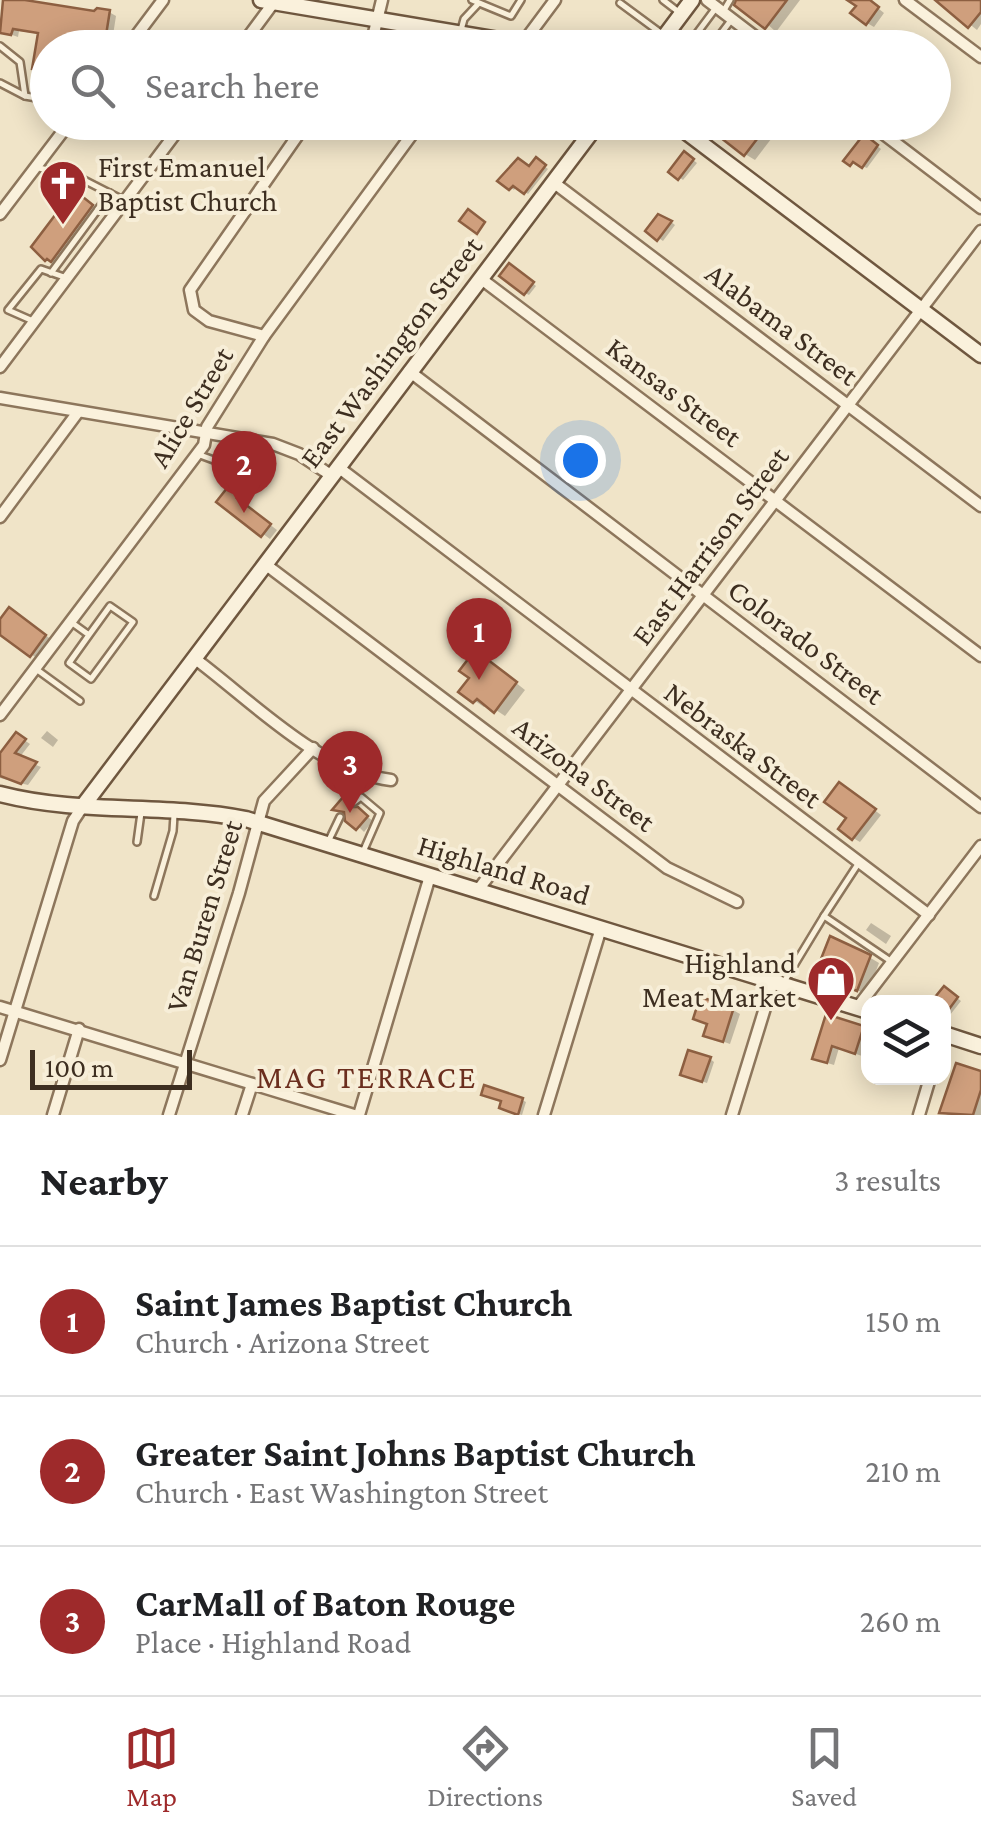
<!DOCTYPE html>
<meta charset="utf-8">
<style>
body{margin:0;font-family:"Crimson Pro",serif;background:#f6f6f6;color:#202124}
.controls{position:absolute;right:30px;bottom:30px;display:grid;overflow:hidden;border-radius:20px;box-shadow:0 5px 25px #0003}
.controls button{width:90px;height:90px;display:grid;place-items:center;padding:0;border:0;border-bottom:2px solid #e0e0e0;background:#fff;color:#202124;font:50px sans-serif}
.scale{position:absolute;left:30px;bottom:25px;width:162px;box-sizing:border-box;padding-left:10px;border:5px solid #3d2e20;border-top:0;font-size:28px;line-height:35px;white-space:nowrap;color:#3d2e20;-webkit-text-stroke:8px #f7eed8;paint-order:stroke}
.you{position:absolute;left:580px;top:460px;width:35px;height:35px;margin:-25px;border:8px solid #fff;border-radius:50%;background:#1a73e8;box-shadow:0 0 0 15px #1a73e833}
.badge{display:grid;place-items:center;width:65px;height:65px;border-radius:50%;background:#9e2a2b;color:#fff;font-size:32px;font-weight:700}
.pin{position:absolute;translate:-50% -82px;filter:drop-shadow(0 2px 5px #0008)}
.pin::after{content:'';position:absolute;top:52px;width:35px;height:30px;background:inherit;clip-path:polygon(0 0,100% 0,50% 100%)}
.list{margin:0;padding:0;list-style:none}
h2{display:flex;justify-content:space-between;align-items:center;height:130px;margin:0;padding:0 40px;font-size:42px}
h2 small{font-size:32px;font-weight:400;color:#757577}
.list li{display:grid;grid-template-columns:65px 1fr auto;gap:30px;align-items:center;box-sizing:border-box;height:150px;padding:0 40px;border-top:2px solid #e0e0e0}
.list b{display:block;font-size:38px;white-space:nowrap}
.list p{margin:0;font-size:32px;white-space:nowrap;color:#757577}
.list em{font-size:32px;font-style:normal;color:#757577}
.icon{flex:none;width:55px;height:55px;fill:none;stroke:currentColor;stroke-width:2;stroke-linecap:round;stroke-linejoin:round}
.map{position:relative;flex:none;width:981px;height:1115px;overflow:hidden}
.search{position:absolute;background:#fff;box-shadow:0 5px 25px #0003;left:30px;right:30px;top:30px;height:110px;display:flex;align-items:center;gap:25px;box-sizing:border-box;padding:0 35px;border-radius:55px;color:#757577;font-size:38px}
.sheet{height:580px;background:#fff}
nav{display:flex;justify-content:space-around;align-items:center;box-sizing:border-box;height:140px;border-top:2px solid #e0e0e0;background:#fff;font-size:28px;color:#757577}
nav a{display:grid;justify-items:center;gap:5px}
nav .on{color:#9e2a2b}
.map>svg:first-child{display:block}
</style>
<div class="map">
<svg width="981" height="1115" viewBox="0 0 981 1115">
<rect width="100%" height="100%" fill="#f0e4c8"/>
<g fill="#0003">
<polygon points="6,0 22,0 95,14 109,12 116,16 111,48 94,48 93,43 70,40 69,48 48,48 48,72 42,72 35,68 40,34 19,31 18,37 1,31"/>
<polygon points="741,0 800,0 776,32"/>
<polygon points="852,0 868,0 884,13 874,27 867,23 859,6"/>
<polygon points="939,0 981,0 981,24 977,30"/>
<polygon points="768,122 778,130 755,160 745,154"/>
<polygon points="868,139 881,149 867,168 846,160"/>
<polygon points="685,154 697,163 683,180 672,172"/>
<polygon points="537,161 548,169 528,194 517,186 514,190 501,180 530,169"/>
<polygon points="84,199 102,212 62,266 56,265 46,259"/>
<polygon points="667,219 675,225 663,241 648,231"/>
<polygon points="513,268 536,286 529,295 525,293"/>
<polygon points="242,485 252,492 243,504 277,530 270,539 220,502"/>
<polygon points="16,614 52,640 38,659 0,632 0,623"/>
<polygon points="486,659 525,690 505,716 487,704 484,707 475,701 472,678"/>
<polygon points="47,731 58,740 53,747 41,738"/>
<polygon points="17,735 30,744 19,758 41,767 28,785 0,778 0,757"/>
<polygon points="847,789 881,815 860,842 853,838"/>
<polygon points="344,799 373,821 364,832 346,814 335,809"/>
<polygon points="871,923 891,936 886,944 866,930"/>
<polygon points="869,957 879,963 867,994 848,987 840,977 830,973"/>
<polygon points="945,989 961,1001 950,1015 944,1011 944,1002 935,1002"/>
<polygon points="733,1010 740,1014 730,1044 713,1038 709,1024"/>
<polygon points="827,1017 868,1031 862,1056 839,1048 834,1065 821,1061"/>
<polygon points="710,1059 714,1062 707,1083 687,1076"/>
<polygon points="981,1074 981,1115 948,1115 942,1112"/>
<polygon points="522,1100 526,1102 522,1115 506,1110"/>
</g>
<g fill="#cf9f7d" stroke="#8d5f41" stroke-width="2.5">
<polygon points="3,0 25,0 94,11 97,8 110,10 104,48 89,48 90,42 64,37 62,48 48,48 48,71 32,69 38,33 13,29 11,35 0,33"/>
<polygon points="736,0 787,0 765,29 734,5"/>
<polygon points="847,0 870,0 879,7 866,25 850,13 856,6"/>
<polygon points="935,0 981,0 981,12 968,28"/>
<polygon points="725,122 770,122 744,156 716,134"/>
<polygon points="864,134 878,145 862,168 853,162 850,166 843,161"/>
<polygon points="684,151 694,159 678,180 668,172"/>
<polygon points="536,157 546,165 524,194 513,186 509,190 497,181 518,158 529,166"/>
<polygon points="74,190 93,205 51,262 47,259 45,261 31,247"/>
<polygon points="468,209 485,222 477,234 459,221"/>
<polygon points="658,214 672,221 657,241 645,231"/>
<polygon points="509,263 534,282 524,295 499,276"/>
<polygon points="235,478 246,487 237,498 271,524 261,537 216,502"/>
<polygon points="9,607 46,635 30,657 0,635 0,619"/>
<polygon points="475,650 517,682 494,713 477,699 473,703 458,692 469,678 459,671"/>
<polygon points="16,732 26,739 15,753 37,762 21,784 0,776 0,753"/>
<polygon points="839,782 876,809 852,840 838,829 846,818 824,802"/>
<polygon points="344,796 348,799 349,807 358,807 368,816 356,830 345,821 344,812 332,810"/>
<polygon points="830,936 871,955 857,991 835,982 837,976 817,969"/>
<polygon points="944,986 958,997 944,1016 944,1002 931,1002"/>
<polygon points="700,997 734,1007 723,1042 703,1036 707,1024 693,1019"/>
<polygon points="826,1014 864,1026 855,1054 832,1046 827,1063 812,1059"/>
<polygon points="688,1050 711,1057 702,1082 680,1075"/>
<polygon points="956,1063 981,1071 981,1090 973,1115 939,1113"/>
<polygon points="484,1085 523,1098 518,1115 499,1108 501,1101 481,1095"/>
</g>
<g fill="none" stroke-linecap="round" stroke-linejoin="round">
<g stroke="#8d765c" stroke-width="10">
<g id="lane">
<polyline points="472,0 511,16 521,0"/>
<polyline points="663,0 680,13"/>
<polyline points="620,3 662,34"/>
<polyline points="723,12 730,0"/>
<polyline points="461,30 464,19 478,4"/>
<polyline points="0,46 20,62 25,96"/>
<polyline points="686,48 715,9"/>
<polyline points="710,48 732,19"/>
<polyline points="0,83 25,96 48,100"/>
<polyline points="694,136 704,122"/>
<polyline points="39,168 78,177 125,201"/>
<polyline points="51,273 110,193"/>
<polyline points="33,321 8,310 41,269 64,277"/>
<polyline points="200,455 230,466"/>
<polyline points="71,622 89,635 110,606 133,622 91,679 69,663 89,635"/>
<polyline points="36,669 80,701"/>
<polyline points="353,803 361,797 380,813 363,852"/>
<polyline points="137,842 141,813"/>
<polyline points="328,842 340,817"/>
<polyline points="154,896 173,831 174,815"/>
<polyline points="824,916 858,864"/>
<polyline points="784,982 824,916 892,962"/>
</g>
</g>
<g stroke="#8d765c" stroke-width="15">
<g id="street">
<polyline points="707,0 770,48"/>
<polyline points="905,0 981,57"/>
<polyline points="523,43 555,0"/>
<polyline points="127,48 163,0"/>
<polyline points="240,48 274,2"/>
<polyline points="362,48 374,33 382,0"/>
<polyline points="868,122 981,208"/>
<polyline points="553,182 981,506"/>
<polyline points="0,214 70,122"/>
<polyline points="480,278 981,656"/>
<polyline points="264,336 209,321 194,310 190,290 307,122"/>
<polyline points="0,367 184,122"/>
<polyline points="409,371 981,807"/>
<polyline points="0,398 273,444 299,454 332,476"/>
<polyline points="338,467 929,915"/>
<polyline points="0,517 78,412"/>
<polyline points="265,564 667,868 737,902"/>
<path d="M194 658C252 701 318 771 391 780"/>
<polyline points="0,715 204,445 207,427 264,336 421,122"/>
<polyline points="478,890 981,231"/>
<polyline points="0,1007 354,1115"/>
<polyline points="857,1008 981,846"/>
<polyline points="0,1060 73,821 83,806"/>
<polyline points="53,1115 79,1029"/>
<polyline points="169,1115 239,893 264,801 313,748"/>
<polyline points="242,1115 252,1084"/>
<polyline points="359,1115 430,876"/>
<polyline points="544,1115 601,928"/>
<polyline points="732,1115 773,982"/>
<polyline points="919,1115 930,1078"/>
</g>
</g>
<g stroke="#6f573f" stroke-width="19">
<g id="secondary">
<polyline points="261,0 547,48"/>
<polyline points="656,48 692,0"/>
<polyline points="673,122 981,355"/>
<path d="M0 794C81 815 165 803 246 819L868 1011"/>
<polyline points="83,806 599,122"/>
<polyline points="944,1034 981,1046"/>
</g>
</g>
<use href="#lane" stroke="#faf1dc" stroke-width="5"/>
<use href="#street" stroke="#faf1dc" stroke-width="10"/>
<use href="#secondary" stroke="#faf1dc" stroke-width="14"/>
</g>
<defs>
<g id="church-pin" transform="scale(2.5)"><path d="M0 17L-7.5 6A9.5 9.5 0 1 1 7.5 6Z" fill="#9e2a2b" stroke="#f7eed8"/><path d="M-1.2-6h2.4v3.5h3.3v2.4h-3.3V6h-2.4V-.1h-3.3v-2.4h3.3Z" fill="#fff"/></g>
<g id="shop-pin" transform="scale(2.5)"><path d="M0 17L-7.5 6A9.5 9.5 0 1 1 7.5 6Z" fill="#9e2a2b" stroke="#f7eed8"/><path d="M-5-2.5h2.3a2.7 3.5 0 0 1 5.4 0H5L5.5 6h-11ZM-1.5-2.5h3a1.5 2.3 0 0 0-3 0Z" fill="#fff"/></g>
</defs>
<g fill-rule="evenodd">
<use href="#church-pin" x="63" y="184"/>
<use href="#shop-pin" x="831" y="980"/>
</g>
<g text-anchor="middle" stroke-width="8" stroke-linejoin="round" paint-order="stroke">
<g font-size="30" fill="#3d2e20" stroke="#f7eed8" text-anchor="start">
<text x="98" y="177">First Emanuel<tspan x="98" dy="34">Baptist Church</tspan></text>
<text x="796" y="973" text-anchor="end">Highland<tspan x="796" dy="34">Meat Market</tspan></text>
</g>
<g font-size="30" fill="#3d2e20" stroke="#f7eed8">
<text transform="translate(782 324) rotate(37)" y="10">Alabama Street</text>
<text transform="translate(391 352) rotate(-53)" y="10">East Washington Street</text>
<text transform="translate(674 392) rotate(37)" y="10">Kansas Street</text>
<text transform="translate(191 407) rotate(-59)" y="10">Alice Street</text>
<text transform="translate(710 546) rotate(-53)" y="10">East Harrison Street</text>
<text transform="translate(806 642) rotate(37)" y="10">Colorado Street</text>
<text transform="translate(743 745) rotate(37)" y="10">Nebraska Street</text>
<text transform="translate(584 774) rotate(37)" y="10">Arizona Street</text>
<text transform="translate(504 870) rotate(17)" y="10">Highland Road</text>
<text transform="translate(204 916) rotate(-73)" y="10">Van Buren Street</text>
</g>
<g font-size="32" letter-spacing="2.5" fill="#6b2e1e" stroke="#f7eed8">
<text x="367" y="1088">MAG TERRACE</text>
</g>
</g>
</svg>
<div class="controls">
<button><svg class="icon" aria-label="layers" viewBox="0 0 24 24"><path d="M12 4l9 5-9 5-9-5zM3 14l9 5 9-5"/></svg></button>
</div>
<div class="scale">100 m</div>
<div class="you"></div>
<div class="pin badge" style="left:479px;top:680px">1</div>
<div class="pin badge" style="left:244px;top:513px">2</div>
<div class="pin badge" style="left:350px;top:813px">3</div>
<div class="search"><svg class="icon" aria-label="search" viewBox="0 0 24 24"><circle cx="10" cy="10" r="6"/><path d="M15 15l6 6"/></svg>Search here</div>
</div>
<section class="sheet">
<h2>Nearby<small>3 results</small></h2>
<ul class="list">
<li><span class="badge">1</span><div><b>Saint James Baptist Church</b><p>Church · Arizona Street</p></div><em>150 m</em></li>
<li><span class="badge">2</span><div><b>Greater Saint Johns Baptist Church</b><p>Church · East Washington Street</p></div><em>210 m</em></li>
<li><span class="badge">3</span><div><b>CarMall of Baton Rouge</b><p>Place · Highland Road</p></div><em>260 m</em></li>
</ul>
</section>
<nav>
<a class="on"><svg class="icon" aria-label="map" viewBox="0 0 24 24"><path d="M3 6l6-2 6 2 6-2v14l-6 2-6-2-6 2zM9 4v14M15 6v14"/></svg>Map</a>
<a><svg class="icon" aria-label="directions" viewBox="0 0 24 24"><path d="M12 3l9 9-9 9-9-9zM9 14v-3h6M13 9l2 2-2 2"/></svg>Directions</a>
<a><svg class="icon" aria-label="saved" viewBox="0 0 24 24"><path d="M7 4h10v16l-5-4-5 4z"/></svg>Saved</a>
</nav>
